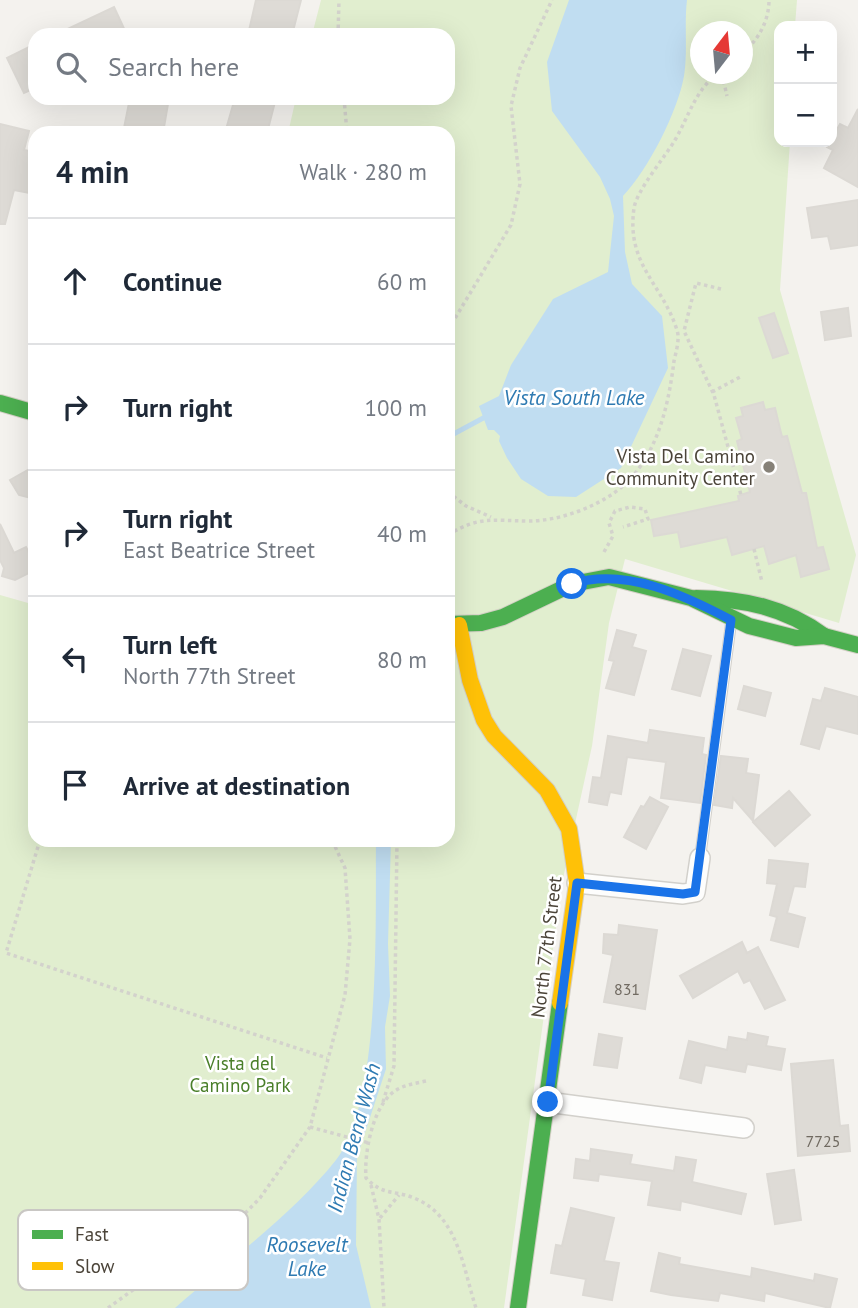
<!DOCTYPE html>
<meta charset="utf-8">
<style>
body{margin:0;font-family:"PT Sans",sans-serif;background:#f2f2f3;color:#1f2937}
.controls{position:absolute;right:21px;top:21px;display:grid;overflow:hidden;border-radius:14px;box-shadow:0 7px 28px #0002}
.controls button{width:63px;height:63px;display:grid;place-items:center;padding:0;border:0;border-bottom:2px solid #e0e1e3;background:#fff;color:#1f2937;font:35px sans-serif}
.compass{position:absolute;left:690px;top:21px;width:63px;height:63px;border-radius:50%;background:#fff;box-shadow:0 7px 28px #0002;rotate:16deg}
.stop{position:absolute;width:21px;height:21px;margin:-16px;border:5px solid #1a73e8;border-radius:50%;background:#fff}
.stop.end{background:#1a73e8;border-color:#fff;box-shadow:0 2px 7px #0008}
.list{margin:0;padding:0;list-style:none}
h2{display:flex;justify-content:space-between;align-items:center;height:91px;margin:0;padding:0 28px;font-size:30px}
h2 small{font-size:23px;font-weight:400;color:#747a83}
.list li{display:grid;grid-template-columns:46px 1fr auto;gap:21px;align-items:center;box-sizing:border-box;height:126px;padding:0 28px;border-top:2px solid #e0e1e3}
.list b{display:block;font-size:26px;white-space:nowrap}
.list p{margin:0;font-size:23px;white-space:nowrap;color:#747a83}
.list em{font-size:23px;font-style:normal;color:#747a83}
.icon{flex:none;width:38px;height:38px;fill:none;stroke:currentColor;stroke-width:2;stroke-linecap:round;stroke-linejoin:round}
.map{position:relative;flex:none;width:858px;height:1308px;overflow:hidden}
.search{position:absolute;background:#fff;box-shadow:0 7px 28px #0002;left:28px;top:28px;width:427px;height:77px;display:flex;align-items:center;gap:18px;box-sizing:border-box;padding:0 24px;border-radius:21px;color:#747a83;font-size:26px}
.panel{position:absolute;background:#fff;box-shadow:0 7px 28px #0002;left:28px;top:126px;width:427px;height:721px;border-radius:21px}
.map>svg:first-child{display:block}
</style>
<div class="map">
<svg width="858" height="1308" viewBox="0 0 858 1308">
<rect width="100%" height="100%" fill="#f4f2ee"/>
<path fill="#e1eecf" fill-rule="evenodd" d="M321 0H797L795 26H779V142H790L780 290 856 555 839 623 625 559 609 623 592 746 562 883 504 1308H0V595L35 605V840H448V133H288L296 98H448V35H312ZM700 32H742V74H700Z"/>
<g fill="#c0ddf1">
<path d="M569 0H687C684 25 688 51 684 76 678 111 648 170 623 196L625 252 632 284 662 316 668 368 621 468 576 497 548 496 521 479 507 458 499 441 500 436 494 430H488L479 406 499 396 511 365 553 299 608 272 614 216 610 199 600 177 552 111 547 62Z"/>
<path d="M376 840H391L388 944 390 996 385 1027 386 1069 357 1157 356 1245 371 1308H175C227 1262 293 1214 336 1160 382 1101 375 917 376 840Z"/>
</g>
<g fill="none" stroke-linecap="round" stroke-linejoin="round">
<polyline stroke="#c0ddf1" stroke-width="5" points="448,437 487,416"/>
</g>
<g fill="#dedbd6" stroke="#dcd9d4" stroke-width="2">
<polygon points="256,0 301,0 292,35 248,35"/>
<polygon points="114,7 127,35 55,35"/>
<polygon points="35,44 35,88 24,93 7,58"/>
<polygon points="130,98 169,98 163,133 123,133"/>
<polygon points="235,98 276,98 267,133 225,133"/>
<polygon points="858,109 858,187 824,168 833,150 827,147 840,124 848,128"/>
<polygon points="0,124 29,131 24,150 35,152 35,194 14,190 5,224 0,224"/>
<polygon points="858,200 858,245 831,249 828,236 812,238 807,208"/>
<polygon points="848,308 851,336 825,340 821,312"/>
<polygon points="774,313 788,353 773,358 759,318"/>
<polygon points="763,402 765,410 775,408 782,437 787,436 802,493 806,493 817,548 823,547 829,569 801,577 796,555 769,564 764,546 732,555 727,537 681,547 678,532 654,536 651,520 739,501 738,496 750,492 737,441 742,439 736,418 743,416 741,408"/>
<polygon points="35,466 35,499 19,495 10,480"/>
<polygon points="0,524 14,553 26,547 29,553 35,550 35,570 15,580 2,576 4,568 0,560"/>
<polygon points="617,630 636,635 632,647 646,651 634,695 606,688 614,661 609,660"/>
<polygon points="683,649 711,656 700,696 672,689"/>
<polygon points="744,686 771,693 765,716 738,709"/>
<polygon points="825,688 858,697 858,734 826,726 819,749 801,744 813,699 821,701"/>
<polygon points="650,730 704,738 702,754 706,755 700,803 661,798 666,762 627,757 621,794 610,792 607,805 589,802 593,777 601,778 608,736 648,743"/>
<polygon points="721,756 748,759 746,773 759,775 753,821 733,798 732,808 714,805"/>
<polygon points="789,791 810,815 775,846 753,822"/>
<polygon points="650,797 668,807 646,849 624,837 641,806 644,807"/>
<polygon points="769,860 808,864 805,887 794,886 787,913 805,918 798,947 771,940 777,917 770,915 777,884 767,883"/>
<polygon points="619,925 657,930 645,1009 604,1002 613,955 603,953 604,934 618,935"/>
<polygon points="742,942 747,953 758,947 785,1000 765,1009 750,980 744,983 738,971 693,998 680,976"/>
<polygon points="748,1033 768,1037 766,1046 785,1049 781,1070 747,1064 745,1072 705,1065 701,1083 680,1078 689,1041 727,1050 729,1037 747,1040"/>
<polygon points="599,1034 622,1038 617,1068 594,1065"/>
<polygon points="833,1060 840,1126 848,1125 850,1151 798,1156 791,1064"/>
<polygon points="591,1149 632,1155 630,1164 674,1171 676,1157 696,1160 692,1182 746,1194 741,1214 681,1201 680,1210 648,1205 652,1181 599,1174 598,1181 574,1178 576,1159 590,1161"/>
<polygon points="794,1170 801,1220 775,1224 767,1174"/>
<polygon points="571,1208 614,1218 604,1261 619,1263 612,1300 583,1295 586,1279 551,1273 556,1245 562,1246"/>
<polygon points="659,1253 680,1258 679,1264 751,1277 752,1268 814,1281 815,1274 837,1279 830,1308 765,1293 764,1301 720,1293 718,1301 671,1295 651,1291"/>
</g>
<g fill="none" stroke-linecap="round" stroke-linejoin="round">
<g stroke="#d2d0cb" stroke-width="12">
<polyline id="lane" points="700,858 731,623"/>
</g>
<g stroke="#d2d0cb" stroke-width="22">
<g id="street">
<polyline points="577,883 683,894 695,892 700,858"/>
<polyline points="547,1102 744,1128"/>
</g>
</g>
<g stroke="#d3cfc5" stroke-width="18">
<g id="fast">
<polyline points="0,403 35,413"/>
<path d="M696 598C744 599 785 607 824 636"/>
<polyline points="448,624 481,623 503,617 572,584 609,577 691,598 749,626 796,638 824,636 858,645"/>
<polyline points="518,1308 560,1003"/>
</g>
</g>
<g stroke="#d3cfc5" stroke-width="18">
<polyline id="slow" points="459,625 470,680 484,720 494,736 547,790 569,829 577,883 560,1003"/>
</g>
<g stroke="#d3d2cc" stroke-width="3.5" stroke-dasharray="3.5 3.5" stroke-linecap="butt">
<polyline points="338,35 339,0"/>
<path d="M742 53C758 41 769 21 769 0"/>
<polyline points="722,74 727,96"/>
<polyline points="344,98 347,133"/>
<polyline points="721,289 696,283 684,331 714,395 741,495"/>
<polyline points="448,330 511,225 520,184 511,106 520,68 552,0"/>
<polyline points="712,392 742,376"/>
<polyline points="448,492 466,506 491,517"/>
<path d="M448 535C480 515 494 521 529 521 557 521 591 509 614 493 656 463 668 409 674 361 676 352 680 339 677 330 662 283 626 265 634 208 637 190 665 157 675 140 689 116 695 91 717 74"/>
<polyline points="754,549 762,582"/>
<polyline points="604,552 613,536 609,523 615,511 630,507 645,509 648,519 623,527"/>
<polyline points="40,840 6,953 327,1058"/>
<path d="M426 1081C413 1084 400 1085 390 1095 372 1112 364 1154 366 1178 383 1196 395 1190 414 1198 459 1216 463 1269 476 1308"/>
<polyline points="383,1102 394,1066 397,840"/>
<polyline points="310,1127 369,1143"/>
<polyline points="371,1185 379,1219 384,1308"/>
<polyline points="380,1218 399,1195"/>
<polyline points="108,1308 137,1287 215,1244 260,1198 310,1127 345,995 350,939 345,868 332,840"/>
</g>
<use href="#lane" stroke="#fdfdfc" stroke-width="10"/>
<use href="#street" stroke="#fdfdfc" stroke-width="19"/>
<use href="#fast" stroke="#4caf50" stroke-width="16"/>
<use href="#slow" stroke="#ffc107" stroke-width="16"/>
</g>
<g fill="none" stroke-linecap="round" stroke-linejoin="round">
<path stroke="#1a73e8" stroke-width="9" d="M548 1102 577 883 683 894 695 892 731 620C684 595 625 567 572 584"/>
</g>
<circle fill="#868178" stroke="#fff" stroke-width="2.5" cx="769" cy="467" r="7"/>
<g text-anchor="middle" stroke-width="5" stroke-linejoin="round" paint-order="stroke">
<g font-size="16" fill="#706a61">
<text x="627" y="995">831</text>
<text x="823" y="1147">7725</text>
</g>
<g font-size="19" fill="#4b4439" stroke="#fff" text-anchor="end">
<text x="755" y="463">Vista Del Camino<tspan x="755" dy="22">Community Center</tspan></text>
</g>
<g font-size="19" fill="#4b4439" stroke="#fff">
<text transform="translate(546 947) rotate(-83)" y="7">North 77th Street</text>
</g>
<g font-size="19" fill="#4a7f2a" stroke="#fff">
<text x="240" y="1070">Vista del<tspan x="240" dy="22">Camino Park</tspan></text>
</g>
<g font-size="21" font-style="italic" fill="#2e7ab2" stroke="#fff">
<text x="574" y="405">Vista South Lake</text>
<text transform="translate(354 1138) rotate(-75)" y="7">Indian Bend Wash</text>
<text x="307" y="1252">Roosevelt<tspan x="307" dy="24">Lake</tspan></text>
</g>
</g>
<rect x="18" y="1210" width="230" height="80" rx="10" fill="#fff" stroke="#c9c7c4" stroke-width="2"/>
<rect x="32" y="1230" width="31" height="9" fill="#4caf50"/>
<rect x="32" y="1262" width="31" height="8" fill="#ffc107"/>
<g font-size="19" fill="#4b4439">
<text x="75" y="1241">Fast</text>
<text x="75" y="1273">Slow</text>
</g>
</svg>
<div class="controls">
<button>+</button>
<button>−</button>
</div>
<svg class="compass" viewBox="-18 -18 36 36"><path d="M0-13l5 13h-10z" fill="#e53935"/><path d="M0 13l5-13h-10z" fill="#747a83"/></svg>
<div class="stop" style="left:572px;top:584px"></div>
<div class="stop end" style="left:548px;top:1102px"></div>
<div class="search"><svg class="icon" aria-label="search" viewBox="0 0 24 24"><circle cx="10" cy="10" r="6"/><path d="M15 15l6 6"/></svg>Search here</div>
<section class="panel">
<h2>4 min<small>Walk · 280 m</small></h2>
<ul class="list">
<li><svg class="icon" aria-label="ahead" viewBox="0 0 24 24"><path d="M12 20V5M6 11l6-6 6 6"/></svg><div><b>Continue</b></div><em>60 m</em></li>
<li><svg class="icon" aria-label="right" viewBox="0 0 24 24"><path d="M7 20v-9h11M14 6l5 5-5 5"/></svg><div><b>Turn right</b></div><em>100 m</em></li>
<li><svg class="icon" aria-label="right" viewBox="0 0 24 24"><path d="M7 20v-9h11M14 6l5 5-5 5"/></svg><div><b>Turn right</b><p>East Beatrice Street</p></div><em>40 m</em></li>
<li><svg class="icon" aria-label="left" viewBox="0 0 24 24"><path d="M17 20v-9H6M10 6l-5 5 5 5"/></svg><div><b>Turn left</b><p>North 77th Street</p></div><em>80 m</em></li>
<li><svg class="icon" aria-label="arrive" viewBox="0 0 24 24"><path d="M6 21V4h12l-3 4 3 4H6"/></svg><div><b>Arrive at destination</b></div></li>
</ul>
</section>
</div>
